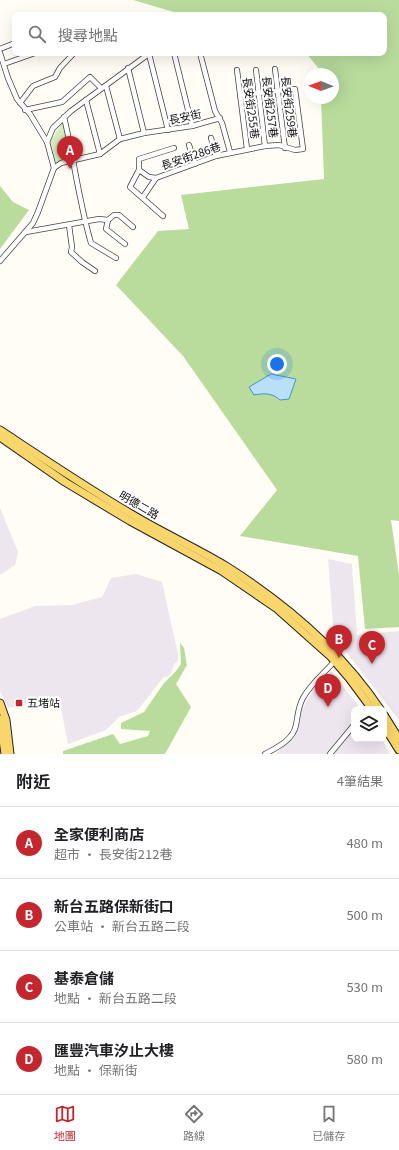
<!DOCTYPE html>
<html lang="zh-TW">
<meta charset="utf-8">
<style>
body{margin:0;font-family:Georgia,"Noto Sans TC",serif;background:#f2f2f2;color:#202124}
.controls{position:absolute;right:12px;bottom:12px;display:grid;overflow:hidden;border-radius:8px;box-shadow:0 4px 16px #0002}
.controls button{width:36px;height:36px;display:grid;place-items:center;padding:0;border:0;border-bottom:1px solid #e0e0e0;background:#fff;color:#202124;font:20px sans-serif}
.compass{position:absolute;left:303px;top:68px;width:36px;height:36px;border-radius:50%;background:#fff;box-shadow:0 4px 16px #0002;rotate:271deg}
.you{position:absolute;left:277px;top:364px;width:14px;height:14px;margin:-10px;border:3px solid #fff;border-radius:50%;background:#1a73e8;box-shadow:0 0 0 6px #1a73e833}
.badge{display:grid;place-items:center;width:26px;height:26px;border-radius:50%;background:#c4262e;color:#fff;font-size:13px;font-weight:700}
.pin{position:absolute;translate:-50% -33px;filter:drop-shadow(0 1px 2px #0008)}
.pin::after{content:'';position:absolute;top:21px;width:14px;height:12px;background:inherit;clip-path:polygon(0 0,100% 0,50% 100%)}
.list{margin:0;padding:0;list-style:none}
h2{display:flex;justify-content:space-between;align-items:center;height:52px;margin:0;padding:0 16px;font-size:17px}
h2 small{font-size:13px;font-weight:400;color:#757577}
.list li{display:grid;grid-template-columns:26px 1fr auto;gap:12px;align-items:center;box-sizing:border-box;height:72px;padding:0 16px;border-top:1px solid #e0e0e0}
.list b{display:block;font-size:15px;white-space:nowrap}
.list p{margin:0;font-size:13px;white-space:nowrap;color:#757577}
.list em{font-size:13px;font-style:normal;color:#757577}
.icon{flex:none;width:22px;height:22px;fill:none;stroke:currentColor;stroke-width:2;stroke-linecap:round;stroke-linejoin:round}
.map{position:relative;flex:none;width:399px;height:754px;overflow:hidden}
.search{position:absolute;background:#fff;box-shadow:0 4px 16px #0002;left:12px;right:12px;top:12px;height:44px;display:flex;align-items:center;gap:10px;box-sizing:border-box;padding:0 14px;border-radius:8px;color:#757577;font-size:15px}
.sheet{height:340px;background:#fff}
nav{display:flex;justify-content:space-around;align-items:center;box-sizing:border-box;height:56px;border-top:1px solid #e0e0e0;background:#fff;font-size:11px;color:#757577}
nav a{display:grid;justify-items:center;gap:2px}
nav .on{color:#c4262e}
.map>svg:first-child{display:block}
</style>
<div class="map">
<svg width="399" height="754" viewBox="0 0 399 754">
<rect width="100%" height="100%" fill="#fffdf5"/>
<g fill="#eee6ef">
<polygon points="0,508 18,552 15,565 0,575"/>
<polygon points="328,559 352,564 357,635 399,631 399,720 334,636"/>
<polygon points="136,574 162,582 178,654 178,661 175,663 170,675 163,678 137,711 119,717 106,730 68,744 59,697 8,708 0,691 0,619 35,606 72,605 102,597 111,578"/>
<polygon points="331,671 361,709 354,709 354,739 382,739 390,754 276,754 298,729 302,710 313,690"/>
</g>
<polygon fill="#d5ebbd" points="63,122 71,159 55,164 49,143"/>
<g fill="#b9dc9c">
<polygon points="133,0 399,0 399,521 391,520 399,575 399,627 365,629 358,556 240,536 277,490 183,356 116,285 158,231 189,229 181,195 324,179 321,98 333,98 333,74 320,74 320,70 306,53 384,53 384,15 184,15"/>
<polygon points="0,186 13,202 29,210 0,249"/>
<polygon points="180,643 184,648 187,665 176,684 191,707 165,754 63,754 63,751 113,734 120,744 148,736 150,731 121,729 121,723 144,712 164,683 176,671 181,664"/>
</g>
<path fill="#b9e0f7" stroke="#3f96cf" d="M271 374 296 379 289 399 280 400C272 393 265 393 254 395L249 387Z"/>
<g fill="none" stroke-linecap="round" stroke-linejoin="round">
<g stroke="#444" stroke-width="6">
<g id="minor">
<polyline points="0,49 15,43"/>
<polyline points="0,53 8,78 17,99 30,114 47,142"/>
<polyline points="174,53 192,126"/>
<polyline points="200,53 215,111 222,123 230,152"/>
<polyline points="149,54 168,130"/>
<polyline points="4,64 35,53"/>
<polyline points="128,68 144,133"/>
<polyline points="275,69 285,148"/>
<polyline points="237,70 247,149"/>
<polyline points="256,70 265,146"/>
<polyline points="106,86 120,139"/>
<polyline points="86,100 100,154"/>
<polyline points="20,103 33,86 55,77 60,68 74,53"/>
<polyline points="25,110 62,102 90,77 101,88"/>
<path d="M64 117C74 159 79 202 91 243L116 258"/>
<polyline points="211,138 216,156"/>
<polyline points="189,145 195,164"/>
<polyline points="54,168 61,163 100,154 120,139 144,133 192,126 220,118"/>
<polyline points="139,170 139,159 174,148"/>
<polyline points="156,178 149,177 139,170 130,187 163,216"/>
<polyline points="143,197 156,178 216,156 265,146 279,145 295,150 303,149 295,89 240,95"/>
<polyline points="108,220 106,229 125,244"/>
<polyline points="108,220 114,215 119,215 133,227"/>
<polyline points="69,225 72,247 71,252 82,262 95,271"/>
<polyline points="26,232 99,219 108,220"/>
<polyline points="0,261 33,223 38,212 54,168 47,142 53,128 71,111 150,53"/>
<path d="M265 754C278 747 293 740 296 725 298 715 298 707 303 698 310 685 322 675 332 664"/>
<polyline points="330,754 354,725"/>
</g>
</g>
<g stroke="#222" stroke-width="9">
<g id="primary">
<path d="M0 430C44 459 87 488 133 515 163 533 196 548 226 566 286 604 340 649 380 709"/>
<polyline points="0,437 65,482 130,521 222,571 276,608 331,657 349,678 372,709"/>
<polyline points="0,703 6,720 10,754"/>
<polyline points="384,715 399,739"/>
<polyline points="0,719 5,754"/>
<polyline points="384,726 399,750"/>
</g>
</g>
<use href="#minor" stroke="#fff" stroke-width="4.5"/>
<use href="#primary" stroke="#f9d66b" stroke-width="7"/>
</g>
<rect fill="#c4262e" stroke="#fff" stroke-width="1.5" x="15" y="699" width="8" height="8" rx="2"/>
<g text-anchor="middle" stroke-width="4" stroke-linejoin="round" paint-order="stroke">
<g font-size="11" fill="#111" stroke="#fff">
<text transform="translate(270 107) rotate(83)" y="4">長安街257巷</text>
<text transform="translate(289 107) rotate(83)" y="4">長安街259巷</text>
<text transform="translate(251 108) rotate(82)" y="4">長安街255巷</text>
<text transform="translate(185 117) rotate(-12)" y="4">長安街</text>
<text transform="translate(191 156) rotate(-19)" y="4">長安街286巷</text>
<text transform="translate(139 505) rotate(30)" y="4">明德二路</text>
</g>
<g font-size="11" fill="#111" stroke="#fff" text-anchor="start">
<text x="27" y="707">五堵站</text>
</g>
</g>
</svg>
<div class="controls">
<button><svg class="icon" aria-label="layers" viewBox="0 0 24 24"><path d="M12 4l9 5-9 5-9-5zM3 14l9 5 9-5"/></svg></button>
</div>
<svg class="compass" viewBox="-18 -18 36 36"><path d="M0-13l5 13h-10z" fill="#e53935"/><path d="M0 13l5-13h-10z" fill="#757577"/></svg>
<div class="you"></div>
<div class="pin badge" style="left:70px;top:169px">A</div>
<div class="pin badge" style="left:339px;top:658px">B</div>
<div class="pin badge" style="left:372px;top:664px">C</div>
<div class="pin badge" style="left:328px;top:707px">D</div>
<div class="search"><svg class="icon" aria-label="search" viewBox="0 0 24 24"><circle cx="10" cy="10" r="6"/><path d="M15 15l6 6"/></svg>搜尋地點</div>
</div>
<section class="sheet">
<h2>附近<small>4筆結果</small></h2>
<ul class="list">
<li><span class="badge">A</span><div><b>全家便利商店</b><p>超市 · 長安街212巷</p></div><em>480 m</em></li>
<li><span class="badge">B</span><div><b>新台五路保新街口</b><p>公車站 · 新台五路二段</p></div><em>500 m</em></li>
<li><span class="badge">C</span><div><b>基泰倉儲</b><p>地點 · 新台五路二段</p></div><em>530 m</em></li>
<li><span class="badge">D</span><div><b>匯豐汽車汐止大樓</b><p>地點 · 保新街</p></div><em>580 m</em></li>
</ul>
</section>
<nav>
<a class="on"><svg class="icon" aria-label="map" viewBox="0 0 24 24"><path d="M3 6l6-2 6 2 6-2v14l-6 2-6-2-6 2zM9 4v14M15 6v14"/></svg>地圖</a>
<a><svg class="icon" aria-label="directions" viewBox="0 0 24 24"><path d="M12 3l9 9-9 9-9-9zM9 14v-3h6M13 9l2 2-2 2"/></svg>路線</a>
<a><svg class="icon" aria-label="saved" viewBox="0 0 24 24"><path d="M7 4h10v16l-5-4-5 4z"/></svg>已儲存</a>
</nav>
